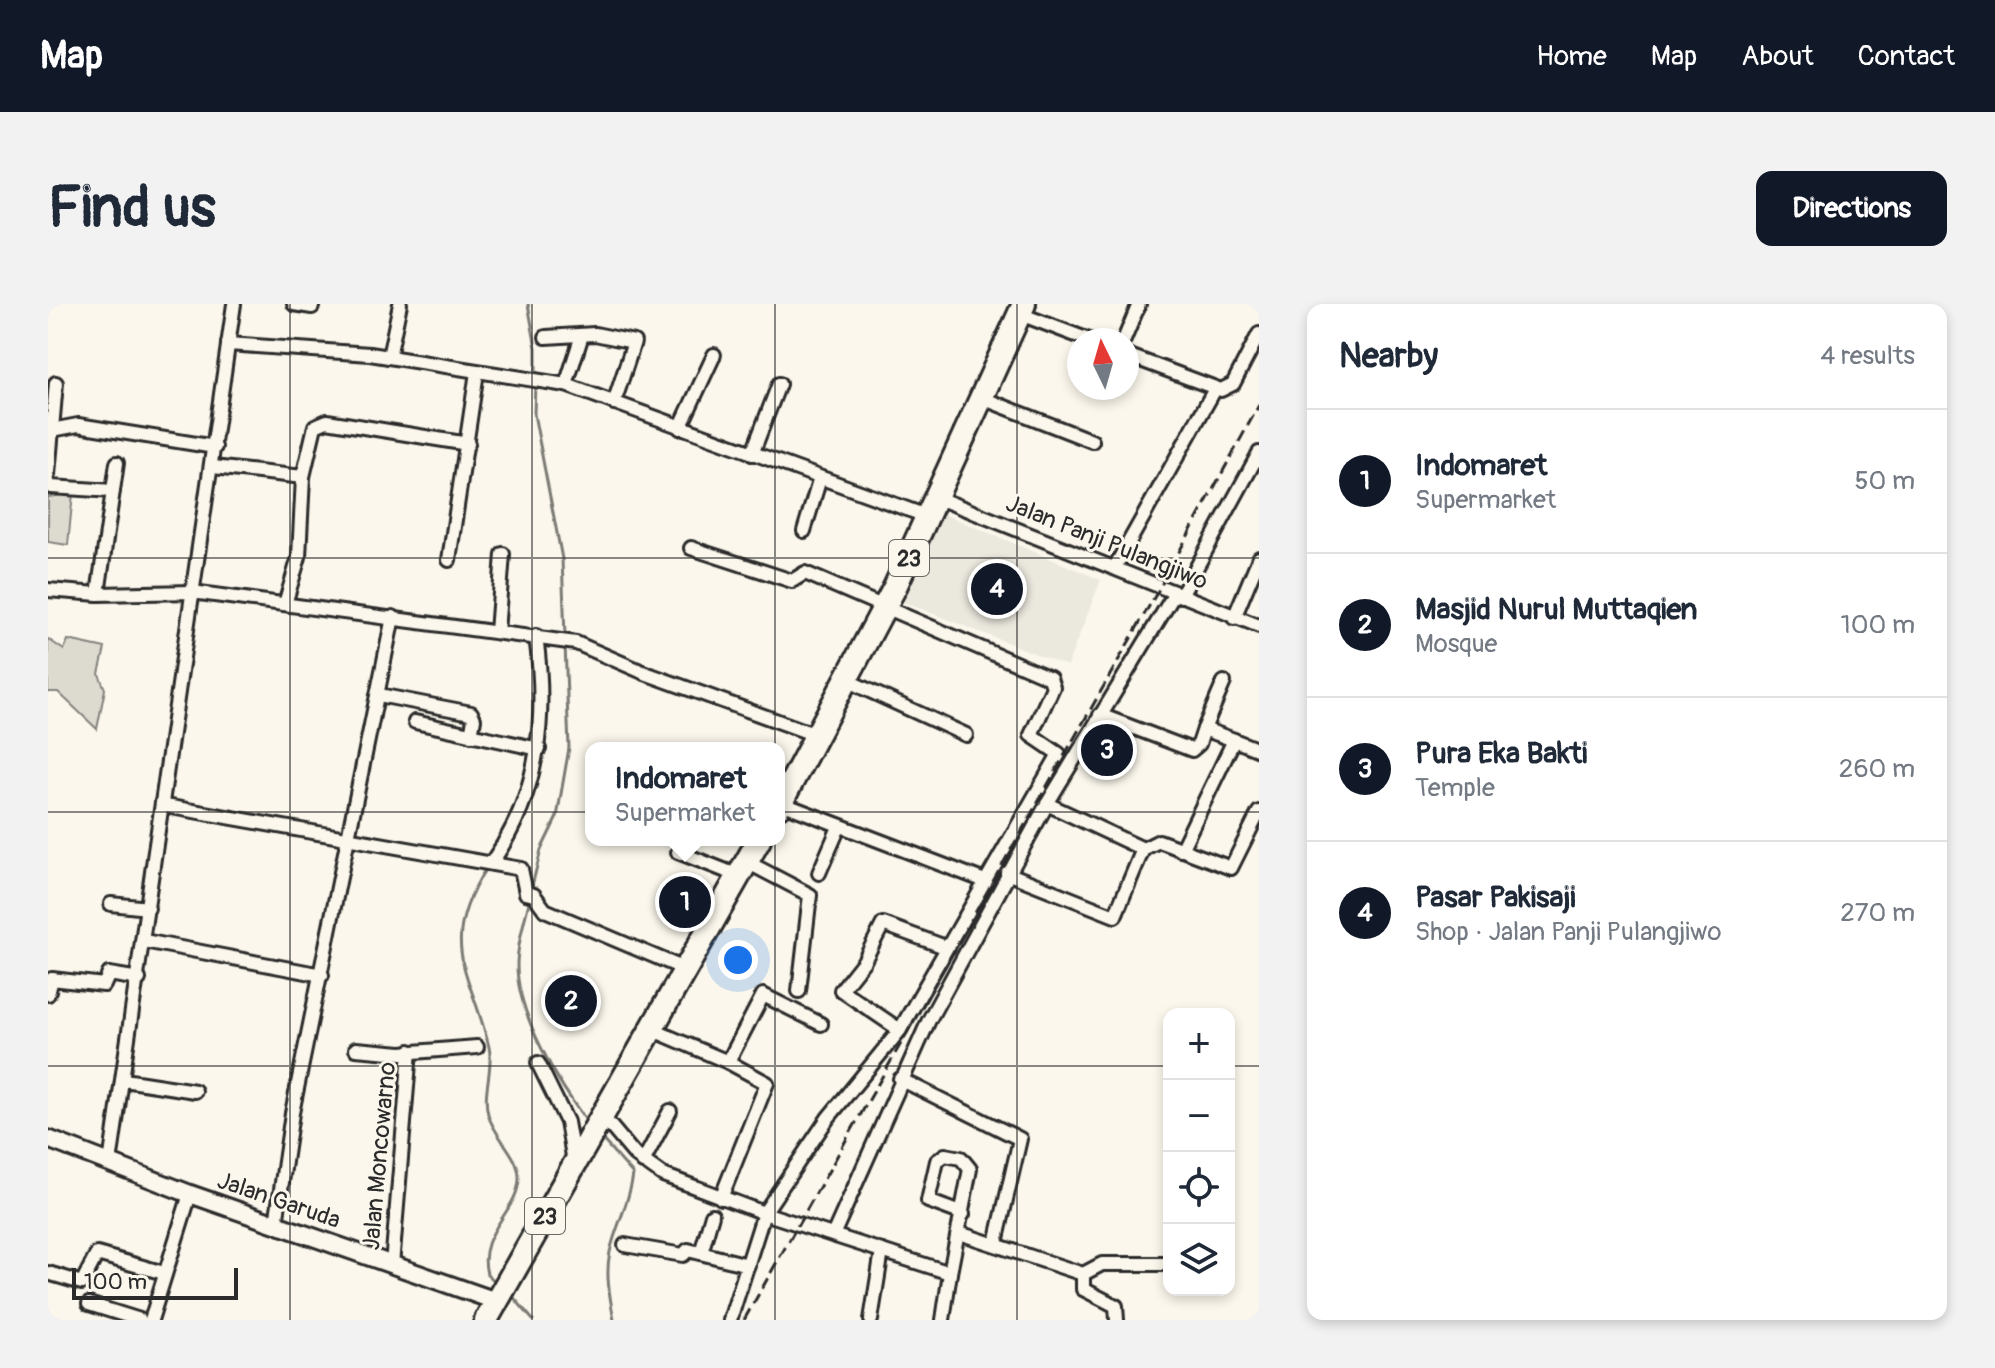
<!DOCTYPE html>
<meta charset="utf-8">
<style>
body{margin:0;font-family:Pangolin,sans-serif;background:#f2f2f3;color:#1f2937}
.controls{position:absolute;right:24px;bottom:24px;display:grid;overflow:hidden;border-radius:16px;box-shadow:0 4px 12px #0003}
.controls button{width:72px;height:72px;display:grid;place-items:center;padding:0;border:0;border-bottom:2px solid #e0e1e3;background:#fff;color:#1f2937;font:40px sans-serif}
.compass{position:absolute;left:1019px;top:24px;width:72px;height:72px;border-radius:50%;background:#fff;box-shadow:0 4px 12px #0003;rotate:355deg}
.scale{position:absolute;left:24px;bottom:20px;width:166px;box-sizing:border-box;padding-left:8px;border:4px solid #2b2b2b;border-top:0;font-size:22px;line-height:28px;white-space:nowrap;color:#2b2b2b;-webkit-text-stroke:6px #fbf7ec;paint-order:stroke}
.you{position:absolute;left:690px;top:656px;width:28px;height:28px;margin:-20px;border:6px solid #fff;border-radius:50%;background:#1a73e8;box-shadow:0 0 0 12px #1a73e833}
.badge{display:grid;place-items:center;width:52px;height:52px;border-radius:50%;background:#111827;color:#fff;font-size:26px;font-weight:700}
.pin{position:absolute;translate:-50% -50%;border:4px solid #fff;box-shadow:0 2px 8px #0006}
.popup{position:absolute;left:537px;top:438px;width:200px;height:104px;box-sizing:border-box;display:grid;place-content:center;border-radius:16px;background:#fff;filter:drop-shadow(0 2px 6px #0005);font-size:26px;white-space:nowrap;color:#747a83}
.popup b{font-size:30px;color:#1f2937}
.popup::after{content:'';position:absolute;left:50%;top:100%;margin-left:-16px;border:16px solid transparent;border-top-color:#fff}
.list{margin:0;padding:0;list-style:none}
h2{display:flex;justify-content:space-between;align-items:center;height:104px;margin:0;padding:0 32px;font-size:34px}
h2 small{font-size:26px;font-weight:400;color:#747a83}
.list li{display:grid;grid-template-columns:52px 1fr auto;gap:24px;align-items:center;box-sizing:border-box;height:144px;padding:0 32px;border-top:2px solid #e0e1e3}
.list b{display:block;font-size:30px;white-space:nowrap}
.list p{margin:0;font-size:26px;white-space:nowrap;color:#747a83}
.list em{font-size:26px;font-style:normal;color:#747a83}
.icon{flex:none;width:44px;height:44px;fill:none;stroke:currentColor;stroke-width:2;stroke-linecap:round;stroke-linejoin:round}
.map{position:relative;flex:none;width:1211px;height:1016px;overflow:hidden;border-radius:16px}
header{display:flex;align-items:center;gap:48px;box-sizing:border-box;height:112px;padding:0 40px;background:#111827;color:#fff}
header strong{font-size:38px}
nav{display:flex;gap:44px;margin-inline-start:auto;font-size:28px}
.intro{display:flex;align-items:center;justify-content:space-between;box-sizing:border-box;height:192px;padding:0 48px}
h1{margin:0;font-size:56px}
.button{padding:20px 36px;border-radius:16px;background:#111827;color:#fff;font-size:28px;font-weight:700}
main{display:flex;gap:48px;padding:0 48px}
aside{flex:1;background:#fff;border-radius:16px;box-shadow:0 4px 12px #0003}
.map>svg:first-child{display:block}
</style>
<header>
<strong>Map</strong>
<nav><a>Home</a><a>Map</a><a>About</a><a>Contact</a></nav>
</header>
<div class="intro"><h1>Find us</h1><a class="button">Directions</a></div>
<main>
<div class="map">
<svg width="1211" height="1016" viewBox="0 0 1211 1016">
<rect width="100%" height="100%" fill="#fbf7ec"/>
<filter id="ink" filterUnits="userSpaceOnUse"><feTurbulence type="fractalNoise" baseFrequency=".0125" numOctaves="2"/><feDisplacementMap in="SourceGraphic" scale="16" xChannelSelector="R" yChannelSelector="G"/><feConvolveMatrix kernelMatrix="1 2 1 2 8 2 1 2 1" color-interpolation-filters="sRGB"/></filter>
<g filter="url(#ink)">
<polygon fill="#ebe8de" points="886,206 1053,276 1019,362 845,294"/>
<g fill="#dddad0" stroke="#84827e" stroke-width="2">
<polygon points="0,189 2,193 25,189 20,241 0,238"/>
<polygon points="0,335 16,346 20,336 57,344 51,370 57,385 49,425 10,388 0,388"/>
</g>
<g fill="none" stroke-linecap="round" stroke-linejoin="round">
<g stroke="#7b7a75" stroke-width="3">
<polyline points="480,0 488,44 488,71"/>
<polyline points="487,79 486,110 514,255 517,332"/>
<path d="M438 564C389 643 422 665 441 743 446 764 434 788 440 810 445 832 472 851 471 875 470 908 428 929 439 970L450 980"/>
<polyline points="483,586 493,546 509,513 521,444 517,340"/>
<path d="M482 594C477 616 469 639 469 661 469 711 511 781 540 819"/>
<path d="M553 834 585 870C582 898 568 921 562 948 557 970 562 994 566 1016"/>
<polyline points="462,989 485,1016"/>
</g>
<g stroke="#2b2b2b" stroke-width="18">
<g id="street">
<polyline points="246,0 264,3"/>
<polyline points="972,10 1041,36"/>
<polyline points="498,33 547,30 586,38 566,99"/>
<polyline points="1076,36 1091,0"/>
<polyline points="180,40 322,50 518,81 881,213"/>
<polyline points="1079,51 1173,86 1185,80 1211,30"/>
<polyline points="341,53 352,0"/>
<polyline points="518,81 534,31"/>
<polyline points="934,94 1044,137"/>
<polyline points="632,124 666,51"/>
<polyline points="4,126 30,121 167,143"/>
<polyline points="704,150 731,80"/>
<polyline points="165,163 255,173 267,122 279,117 420,140"/>
<polyline points="0,171 8,79"/>
<polyline points="0,179 3,183 65,187"/>
<polyline points="890,194 1211,322"/>
<polyline points="756,227 772,174"/>
<polyline points="643,244 744,277 757,269 1002,374 1005,383 983,431 1011,450 852,726 780,814 716,909 682,1016"/>
<polyline points="401,256 429,68"/>
<polyline points="1067,263 1167,85"/>
<polyline points="0,286 50,290 144,288 528,339 597,369 768,431"/>
<polyline points="50,290 69,159"/>
<polyline points="1133,292 1211,149"/>
<polyline points="237,300 251,253 255,173"/>
<polyline points="1186,314 1211,254"/>
<polyline points="449,328 455,250"/>
<polyline points="798,376 918,431"/>
<polyline points="1176,378 1156,425 1186,436"/>
<polyline points="331,391 423,409 426,415 423,431"/>
<polyline points="1052,411 1144,446 1151,440 1156,425"/>
<polyline points="367,418 491,445"/>
<polyline points="733,499 937,577"/>
<polyline points="117,502 473,565 478,589 486,591 497,606 639,666"/>
<polyline points="1095,545 1111,537 1183,564 1211,508"/>
<polyline points="1133,546 1186,436 1211,446"/>
<polyline points="630,548 691,572"/>
<path d="M444 558C492 489 499 413 488 332"/>
<polyline points="699,558 762,591 751,687"/>
<polyline points="771,569 791,523"/>
<polyline points="959,569 1067,612 1095,545 999,500"/>
<polyline points="63,600 100,604"/>
<polyline points="96,637 274,671"/>
<polyline points="0,690 4,675 56,681 61,670 91,675"/>
<polyline points="605,726 680,758 715,691 773,720"/>
<polyline points="852,726 793,686 816,657 835,620 900,644"/>
<polyline points="308,745 353,749 429,743"/>
<polyline points="490,759 519,818 526,858"/>
<polyline points="852,775 972,835 948,939"/>
<polyline points="76,776 147,787"/>
<polyline points="555,813 587,851 615,871 716,909 902,969 895,1016"/>
<polyline points="595,858 622,807"/>
<polyline points="62,859 186,0"/>
<polyline points="673,894 719,779 680,758"/>
<polyline points="228,920 244,809 345,313"/>
<polyline points="911,929 1035,970 1035,985 1068,1002 1069,1016"/>
<polyline points="785,931 881,716 999,500 1127,289"/>
<polyline points="577,941 635,951 640,946 700,961"/>
<polyline points="653,949 664,911"/>
<polyline points="344,961 362,747"/>
<polyline points="0,969 34,979 49,950 116,969"/>
<polyline points="902,969 922,865 913,854 897,851 889,857 880,897 915,910"/>
<polyline points="1035,970 1054,960 1121,960"/>
<polyline points="41,1000 92,1016"/>
<polyline points="103,1016 142,890"/>
<polyline points="823,1016 834,947"/>
</g>
</g>
<g stroke="#2b2b2b" stroke-width="22">
<polyline id="secondary" points="0,835 142,890 448,997"/>
</g>
<g stroke="#2b2b2b" stroke-width="28">
<g id="highway">
<polyline points="731,502 847,283 976,0"/>
<polyline points="438,1016 711,536"/>
</g>
</g>
<use href="#street" stroke="#fbf7ec" stroke-width="12"/>
<use href="#secondary" stroke="#fbf7ec" stroke-width="16"/>
<use href="#highway" stroke="#fbf7ec" stroke-width="22"/>
<polyline stroke="#2b2b2b" stroke-width="3" stroke-dasharray="12 6" stroke-linecap="butt" points="696,1016 1112,283 1211,101"/>
</g>
</g>
<path fill="none" stroke="#2b2b2b" stroke-width="2" stroke-opacity="0.55" d="M242 0V1016M484 0V1016M727 0V1016M969 0V1016M0 254H1211M0 508H1211M0 762H1121M1181 762H1211"/>
<g text-anchor="middle" stroke-width="6" stroke-linejoin="round" paint-order="stroke">
<g fill="#fbf7ec" stroke="#696865" stroke-width="2">
<rect x="841" y="236" width="40" height="36" rx="6"/>
<rect x="477" y="894" width="40" height="36" rx="6"/>
</g>
<g font-size="22" font-weight="bold" fill="#2b2b2b">
<text x="861" y="262">23</text>
<text x="497" y="920">23</text>
</g>
<g font-size="24" fill="#2b2b2b" stroke="#fbf7ec">
<text transform="translate(1059 238) rotate(22)" y="8">Jalan Panji Pulangjiwo</text>
<text transform="translate(331 852) rotate(-85)" y="8">Jalan Moncowarno</text>
<text transform="translate(231 896) rotate(19)" y="8">Jalan Garuda</text>
</g>
</g>
</svg>
<div class="controls">
<button>+</button>
<button>−</button>
<button><svg class="icon" aria-label="locate" viewBox="0 0 24 24"><circle cx="12" cy="12" r="6"/><path d="M12 2v4M12 18v4M2 12h4M18 12h4"/></svg></button>
<button><svg class="icon" aria-label="layers" viewBox="0 0 24 24"><path d="M12 4l9 5-9 5-9-5zM3 14l9 5 9-5"/></svg></button>
</div>
<svg class="compass" viewBox="-18 -18 36 36"><path d="M0-13l5 13h-10z" fill="#e53935"/><path d="M0 13l5-13h-10z" fill="#747a83"/></svg>
<div class="scale">100 m</div>
<div class="you"></div>
<div class="pin badge" style="left:637px;top:598px">1</div>
<div class="popup"><b>Indomaret</b>Supermarket</div>
<div class="pin badge" style="left:523px;top:697px">2</div>
<div class="pin badge" style="left:1059px;top:446px">3</div>
<div class="pin badge" style="left:949px;top:285px">4</div>
</div>
<aside>
<h2>Nearby<small>4 results</small></h2>
<ul class="list">
<li><span class="badge">1</span><div><b>Indomaret</b><p>Supermarket</p></div><em>50 m</em></li>
<li><span class="badge">2</span><div><b>Masjid Nurul Muttaqien</b><p>Mosque</p></div><em>100 m</em></li>
<li><span class="badge">3</span><div><b>Pura Eka Bakti</b><p>Temple</p></div><em>260 m</em></li>
<li><span class="badge">4</span><div><b>Pasar Pakisaji</b><p>Shop · Jalan Panji Pulangjiwo</p></div><em>270 m</em></li>
</ul>
</aside>
</main>
